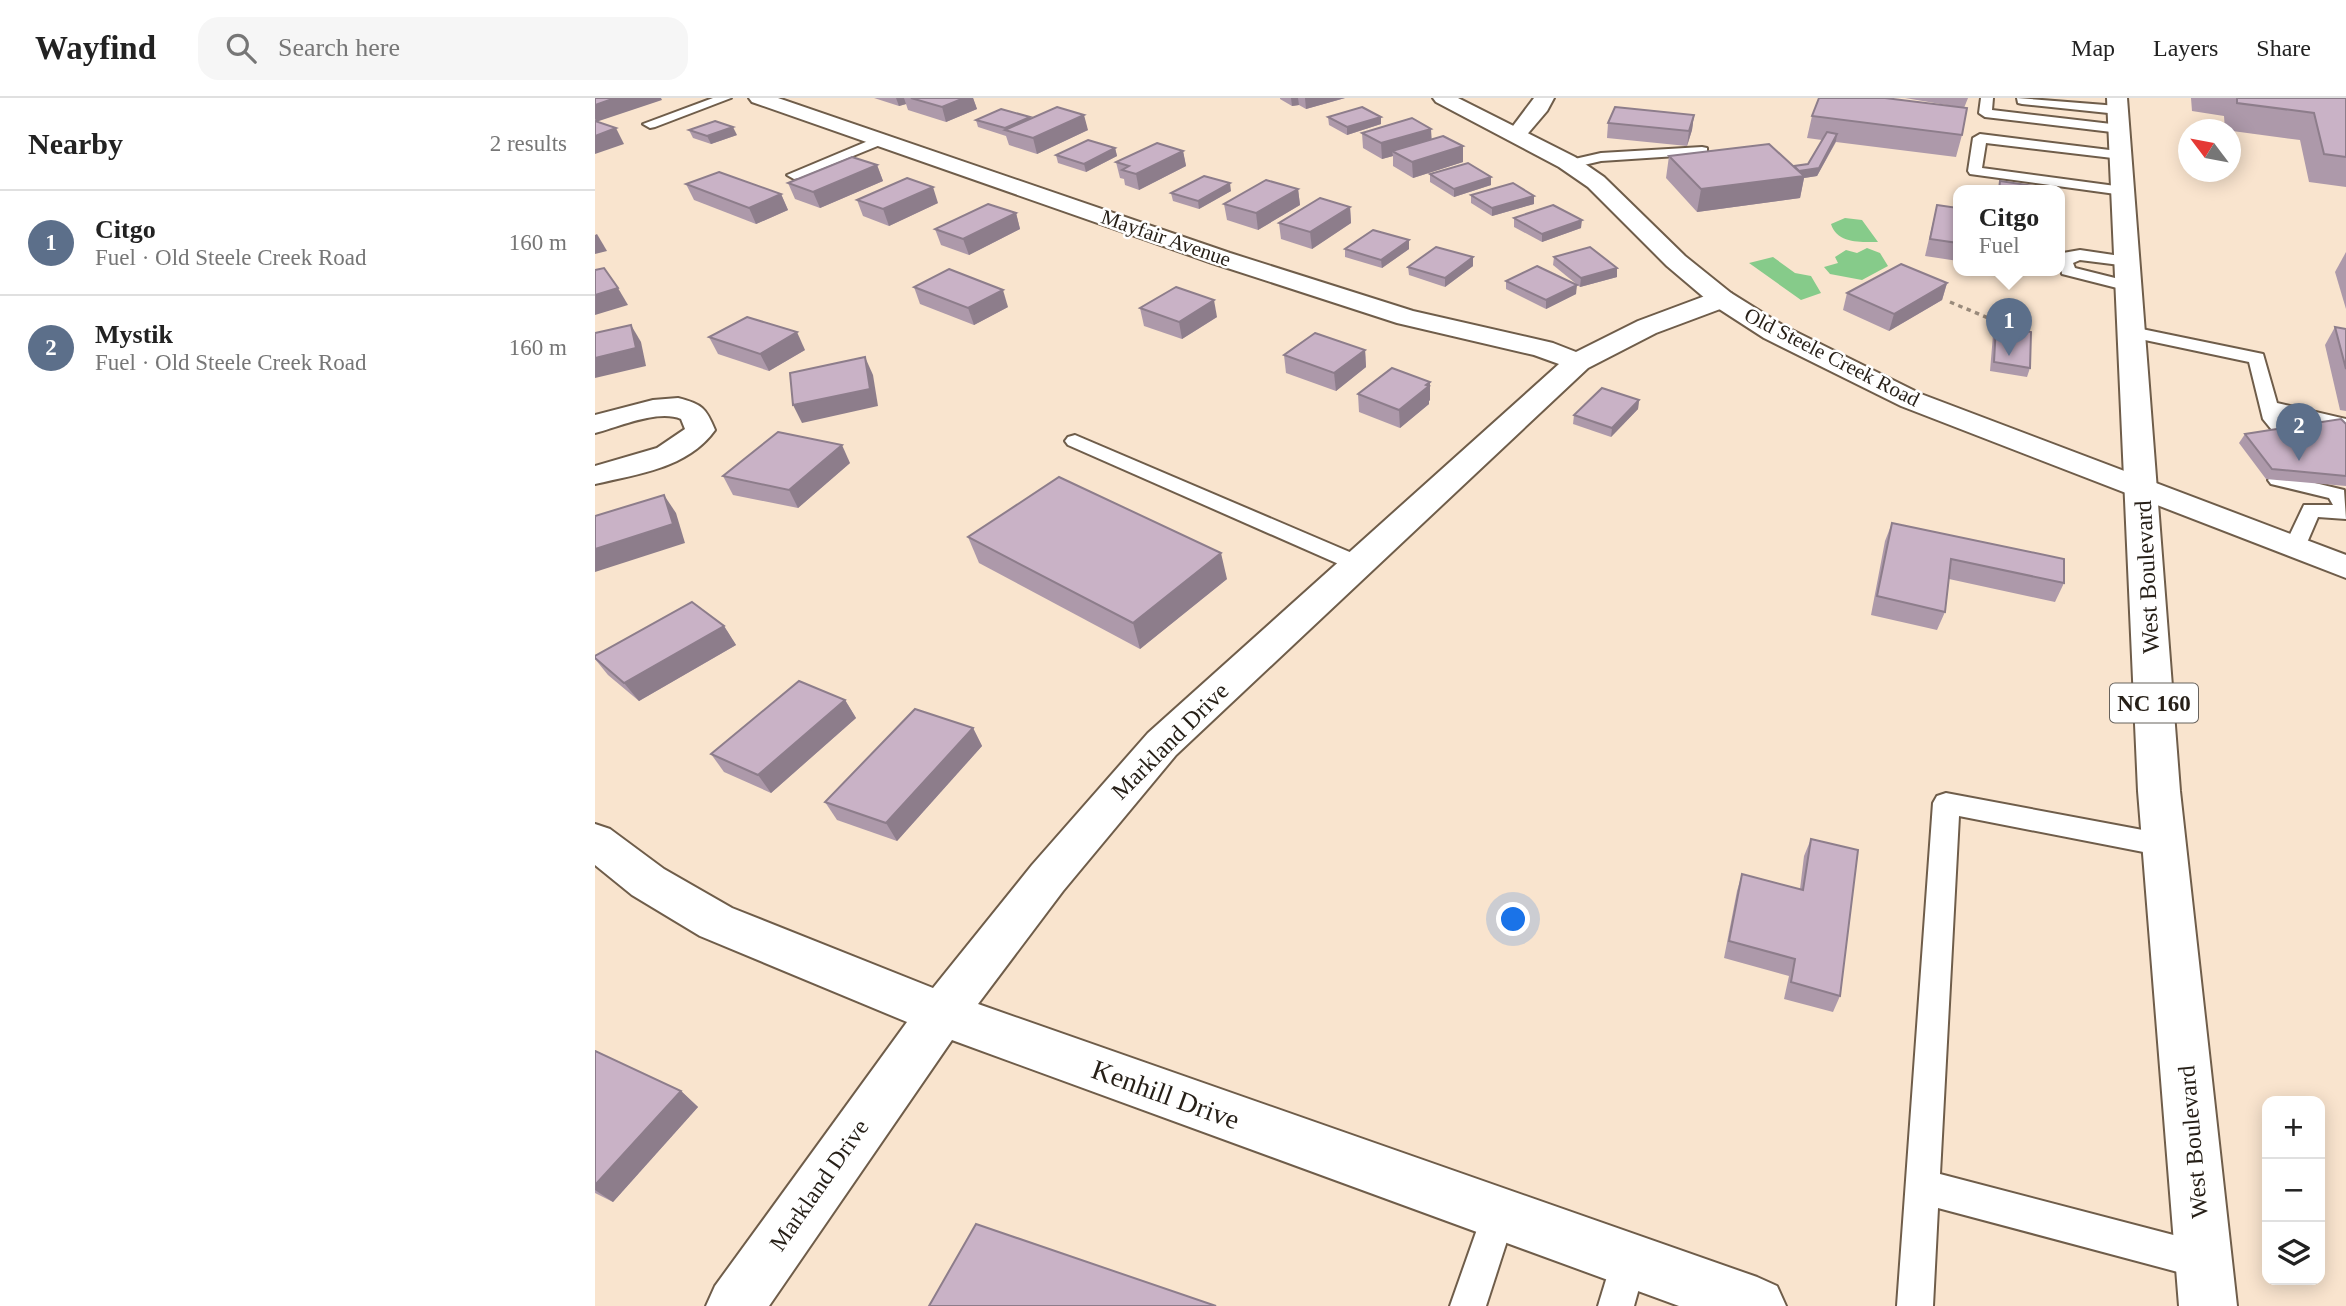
<!DOCTYPE html>
<meta charset="utf-8">
<style>
body{margin:0;font-family:"Times New Roman",serif;background:#f6f6f6;color:#222}
.controls{position:absolute;right:21px;bottom:21px;display:grid;overflow:hidden;border-radius:14px;box-shadow:0 4px 18px #0003}
.controls button{width:63px;height:63px;display:grid;place-items:center;padding:0;border:0;border-bottom:2px solid #e0e0e0;background:#fff;color:#222;font:35px sans-serif}
.compass{position:absolute;left:1583px;top:21px;width:63px;height:63px;border-radius:50%;background:#fff;box-shadow:0 4px 18px #0003;rotate:302deg}
.you{position:absolute;left:919px;top:822px;width:24px;height:24px;margin:-18px;border:5px solid #fff;border-radius:50%;background:#1a73e8;box-shadow:0 0 0 10px #1a73e833}
.badge{display:grid;place-items:center;width:46px;height:46px;border-radius:50%;background:#1e68d3;color:#fff;font-size:23px;font-weight:700}
.pin{position:absolute;translate:-50% -58px;filter:drop-shadow(0 2px 4px #0008)}
.pin::after{content:'';position:absolute;top:37px;width:24px;height:21px;background:inherit;clip-path:polygon(0 0,100% 0,50% 100%)}
.popup{position:absolute;left:1358px;top:87px;width:112px;height:91px;box-sizing:border-box;display:grid;place-content:center;border-radius:14px;background:#fff;filter:drop-shadow(0 2px 5px #0005);font-size:23px;white-space:nowrap;color:#767676}
.popup b{font-size:26px;color:#222}
.popup::after{content:'';position:absolute;left:50%;top:100%;margin-left:-14px;border:14px solid transparent;border-top-color:#fff}
.list{margin:0;padding:0;list-style:none}
h2{display:flex;justify-content:space-between;align-items:center;height:91px;margin:0;padding:0 28px;font-size:30px}
h2 small{font-size:23px;font-weight:400;color:#767676}
.list li{display:grid;grid-template-columns:46px 1fr auto;gap:21px;align-items:center;box-sizing:border-box;height:105px;padding:0 28px;border-top:2px solid #e0e0e0}
.list b{display:block;font-size:26px;white-space:nowrap}
.list p{margin:0;font-size:23px;white-space:nowrap;color:#767676}
.list em{font-size:23px;font-style:normal;color:#767676}
.icon{flex:none;width:38px;height:38px;fill:none;stroke:currentColor;stroke-width:2;stroke-linecap:round;stroke-linejoin:round}
.map{position:relative;flex:none;width:1751px;height:1208px;overflow:hidden}
header{display:flex;align-items:center;gap:42px;box-sizing:border-box;height:98px;padding:0 35px;background:#fff;border-bottom:2px solid #e0e0e0}
header strong{font-size:33px}
nav{display:flex;gap:38px;margin-inline-start:auto;font-size:24px}
.search{width:490px;height:63px;background:#f6f6f6;display:flex;align-items:center;gap:18px;box-sizing:border-box;padding:0 24px;border-radius:21px;color:#767676;font-size:26px}
main{display:flex}
aside{flex:1;background:#fff}
.map>svg:first-child{display:block}
</style>
<header>
<strong>Wayfind</strong>
<div class="search"><svg class="icon" aria-label="search" viewBox="0 0 24 24"><circle cx="10" cy="10" r="6"/><path d="M15 15l6 6"/></svg>Search here</div>
<nav><a>Map</a><a>Layers</a><a>Share</a></nav>
</header>
<main>
<aside>
<h2>Nearby<small>2 results</small></h2>
<ul class="list">
<li><span class="badge" style="background:#5c6f8a">1</span><div><b>Citgo</b><p>Fuel · Old Steele Creek Road</p></div><em>160 m</em></li>
<li><span class="badge" style="background:#5c6f8a">2</span><div><b>Mystik</b><p>Fuel · Old Steele Creek Road</p></div><em>160 m</em></li>
</ul>
</aside>
<div class="map">
<svg width="1751" height="1208" viewBox="0 0 1751 1208">
<rect width="100%" height="100%" fill="#f9e4ce"/>
<g fill="#86cb8a">
<path d="M1250 120 1267 122 1283 144C1266 144 1242 146 1236 126Z"/>
<polygon points="1272,150 1285,155 1293,168 1267,182 1235,176 1229,169 1243,165 1240,159 1251,152 1262,155"/>
<polygon points="1178,159 1200,175 1216,178 1226,195 1206,202 1154,165"/>
</g>
<g fill="none" stroke-linecap="round" stroke-linejoin="round">
<g stroke="#6f5d4a" stroke-width="4">
<g id="service">
<polygon points="118,0 136,0 60,29 55,30 48,26"/>
<polygon points="1386,0 1398,0 1397,12 1525,27 1532,31 1525,35 1390,19 1384,15"/>
<polygon points="1422,0 1523,8 1529,12 1523,16 1427,6 1423,5"/>
<polygon points="1385,36 1531,54 1531,60 1526,61 1391,45 1387,70 1528,89 1535,93 1528,97 1375,76 1373,73 1378,40"/>
<polygon points="285,38 290,39 290,45 204,80 199,81 192,77"/>
<polygon points="1107,49 1112,50 1112,56 1006,63 976,70 969,66 971,63 1006,55"/>
<polygon points="1485,152 1539,160 1541,163 1539,166 1533,168 1485,162 1478,165 1480,170 1540,185 1542,188 1534,193 1467,176 1465,160 1468,155"/>
<polygon points="1537,229 1668,256 1682,305 1751,321 1751,333 1686,317 1702,338 1699,342 1685,342 1668,321 1654,264 1531,238 1528,234"/>
<polygon points="480,337 771,461 774,466 771,471 755,471 473,347 470,343 473,339"/>
<polygon points="1683,376 1749,392 1751,421 1723,419 1708,454 1692,454 1689,449 1709,407 1738,407 1734,400 1676,386 1673,382 1676,378"/>
<polygon points="1351,695 1569,736 1579,739 1583,747 1579,755 1569,758 1364,718 1345,1076 1609,1145 1622,1150 1627,1163 1622,1176 1609,1181 1343,1110 1338,1208 1302,1208 1338,705 1342,698"/>
<polygon points="904,1098 916,1103 921,1115 891,1208 855,1208 892,1103"/>
<polygon points="1034,1144 1047,1149 1052,1162 1039,1208 1003,1208 1021,1149"/>
</g>
</g>
<g stroke="#6f5d4a" stroke-width="4">
<g id="minor">
<polygon points="154,0 183,0 635,155 818,213 958,245 981,254 1043,223 1118,195 1127,193 1136,195 1140,201 1136,207 1061,235 993,270 581,657 468,793 383,906 1162,1179 1182,1188 1191,1208 1084,1208 357,942 174,1208 111,1208 120,1188 312,924 105,838 37,797 0,767 0,726 15,731 69,771 137,810 338,890 437,767 553,635 964,266 939,257 802,225 617,165 157,4"/>
<polygon points="939,0 959,0 952,13 929,40 915,40 912,36"/>
<path d="M83 300C107 306 111 310 120 332 93 370 43 376 0 386V368L62 350 90 331 86 321C63 311 24 329 0 335V317L58 302Z"/>
</g>
</g>
<g stroke="#6f5d4a" stroke-width="4">
<polygon id="secondary" points="838,0 863,0 980,59 1009,79 1090,158 1136,195 1189,228 1326,296 1751,457 1751,480 1306,308 1169,240 1118,207 1072,168 993,89 964,69 841,4"/>
</g>
<g stroke="#6f5d4a" stroke-width="4">
<polygon id="primary" points="1512,0 1532,0 1585,693 1642,1208 1584,1208 1543,693"/>
</g>
<polyline stroke="#998a7b" stroke-width="3.5" stroke-dasharray="4.5 4.5" stroke-linecap="butt" points="1355,204 1393,220"/>
<use href="#service" fill="#fff" fill-rule="evenodd"/>
<use href="#minor" fill="#fff" fill-rule="evenodd"/>
<use href="#secondary" fill="#fff" fill-rule="evenodd"/>
<use href="#primary" fill="#fff" fill-rule="evenodd"/>
</g>
<g fill="#ad99aa">
<polygon points="279,0 378,0 382,11 351,24 313,12 311,6 304,8"/>
<polygon points="685,0 750,0 711,11 704,7 697,8 685,1"/>
<polygon points="1310,0 1373,0 1369,10"/>
<polygon points="1596,0 1751,0 1751,89 1714,84 1705,42 1630,32 1629,18 1597,13"/>
<polygon points="1099,17 1097,32 1092,48 1012,40 1013,25"/>
<polygon points="1217,18 1367,37 1361,59 1241,44 1222,78 1209,80 1205,100 1102,114 1071,80 1074,58 1199,68 1213,66 1227,42 1212,40"/>
<polygon points="435,19 435,21 493,32 442,56 414,47 411,38 383,29 381,22"/>
<polygon points="733,19 786,26 752,37 734,27"/>
<polygon points="94,32 142,37 116,46 98,40"/>
<polygon points="767,35 837,41 868,64 818,80 798,68 798,58 787,61 768,50"/>
<polygon points="520,50 522,58 491,74 463,65 461,57"/>
<polygon points="588,53 591,68 544,92 530,87 529,81 525,80 521,64"/>
<polygon points="282,67 288,83 225,110 200,101 193,85"/>
<polygon points="835,76 896,79 896,87 859,99 835,84"/>
<polygon points="91,86 186,96 193,112 161,126 99,102"/>
<polygon points="703,91 705,107 663,132 632,122 629,106"/>
<polygon points="636,93 604,111 578,103 576,95"/>
<polygon points="876,97 939,98 939,106 897,118 876,105"/>
<polygon points="262,102 343,105 294,128 268,118"/>
<polygon points="1342,107 1363,110 1363,163 1330,158"/>
<polygon points="755,109 756,125 717,151 686,141 684,125"/>
<polygon points="421,115 425,131 374,157 346,147 340,131"/>
<polygon points="919,120 986,130 947,144 919,129"/>
<polygon points="814,142 814,151 787,170 750,159 750,151"/>
<polygon points="1751,154 1751,211 1740,174"/>
<polygon points="878,159 878,168 850,189 814,177 813,169"/>
<polygon points="959,159 1022,170 1022,179 985,189 958,167"/>
<polygon points="911,183 981,196 951,211 911,191"/>
<polygon points="1352,185 1347,202 1294,233 1248,212 1252,195"/>
<polygon points="319,189 413,209 379,227 325,206"/>
<polygon points="545,210 622,219 587,241 549,228"/>
<polygon points="1401,228 1435,270 1432,279 1395,273 1398,237"/>
<polygon points="1740,229 1751,231 1751,313 1745,312 1730,247"/>
<polygon points="114,239 210,252 174,273 123,256"/>
<polygon points="770,252 771,269 741,293 691,275 689,257"/>
<polygon points="763,296 835,302 834,303 834,306 805,330 764,314"/>
<polygon points="1044,302 1043,311 1016,339 978,326 979,317"/>
<polygon points="1751,326 1751,388 1671,381 1644,345 1650,336"/>
<polygon points="255,365 203,410 138,397 128,378"/>
<polygon points="1297,425 1469,485 1460,504 1354,481 1350,514 1342,532 1276,517 1290,443"/>
<polygon points="373,439 632,481 545,551 384,465"/>
<polygon points="129,528 141,547 44,603 13,577 0,561 0,558"/>
<polygon points="250,602 261,620 176,695 129,674 116,656"/>
<polygon points="378,630 387,648 302,743 242,722 230,704"/>
<polygon points="1216,741 1245,898 1238,914 1189,901 1194,878 1129,860 1142,793 1147,776 1205,791 1209,758"/>
<polygon points="0,953 86,993 103,1009 18,1104 0,1095"/>
</g>
<g fill="#8d7d8b">
<polygon points="20,0 66,0 67,2 1,24 0,21 0,7"/>
<polygon points="301,0 309,0 311,6 304,8"/>
<polygon points="369,0 378,0 382,11 351,24 347,9"/>
<polygon points="696,0 703,0 704,7 697,8"/>
<polygon points="710,0 750,0 711,11"/>
<polygon points="489,17 493,32 442,56 438,40"/>
<polygon points="1099,17 1097,32 1092,48 1094,33"/>
<polygon points="435,19 437,27 411,32 410,30"/>
<polygon points="786,19 786,26 752,37 752,29"/>
<polygon points="138,29 142,37 116,46 112,38"/>
<polygon points="21,30 29,46 0,56 0,38"/>
<polygon points="836,31 837,46 797,53 798,58 787,61 786,45"/>
<polygon points="1242,36 1241,43 1222,78 1209,80 1205,100 1102,114 1106,91 1188,75 1224,70"/>
<polygon points="868,48 868,64 818,80 817,64"/>
<polygon points="520,50 522,58 491,74 489,66"/>
<polygon points="588,53 591,68 544,92 541,76"/>
<polygon points="282,67 288,83 225,110 218,94"/>
<polygon points="896,79 896,87 859,99 859,91"/>
<polygon points="635,85 636,93 604,111 603,103"/>
<polygon points="338,89 343,105 294,128 288,111"/>
<polygon points="703,91 705,107 663,132 661,115"/>
<polygon points="186,96 193,112 161,126 154,110"/>
<polygon points="939,98 939,106 897,118 897,110"/>
<polygon points="755,109 756,125 717,151 715,134"/>
<polygon points="421,115 425,131 374,157 368,141"/>
<polygon points="987,122 986,130 947,144 947,136"/>
<polygon points="2,136 12,153 0,156 0,137"/>
<polygon points="814,142 814,151 787,170 786,162"/>
<polygon points="878,159 878,168 850,189 850,180"/>
<polygon points="1022,170 1022,179 985,189 986,180"/>
<polygon points="1352,185 1347,202 1294,233 1299,216"/>
<polygon points="982,187 981,196 951,211 951,202"/>
<polygon points="23,190 33,207 0,217 0,197"/>
<polygon points="408,192 413,209 379,227 373,210"/>
<polygon points="619,202 622,219 587,241 584,224"/>
<polygon points="36,227 46,244 51,268 0,280 0,260"/>
<polygon points="202,234 210,252 174,273 165,256"/>
<polygon points="770,252 771,269 741,293 739,275"/>
<polygon points="270,259 278,277 283,308 207,325 198,307"/>
<polygon points="835,284 835,302 834,303 834,306 805,330 804,312"/>
<polygon points="1044,302 1043,311 1016,339 1017,330"/>
<polygon points="247,347 255,365 203,410 194,392"/>
<polygon points="69,397 81,415 90,445 0,474 0,451"/>
<polygon points="626,455 632,481 545,551 538,525"/>
<polygon points="129,528 141,547 44,603 29,585"/>
<polygon points="250,602 261,620 176,695 163,677"/>
<polygon points="378,630 387,648 302,743 291,725"/>
<polygon points="86,993 103,1009 18,1104 0,1092 0,1087"/>
</g>
<g fill="#c9b2c6" stroke="#8d7d8b" stroke-width="2">
<polygon points="0,0 20,0 0,7"/>
<polygon points="316,0 369,0 347,9"/>
<polygon points="1224,0 1290,0 1372,10 1367,37 1217,18"/>
<polygon points="1642,0 1751,0 1751,59 1729,56 1719,15 1642,5"/>
<polygon points="462,9 489,17 438,40 410,32"/>
<polygon points="767,9 786,19 752,29 733,19"/>
<polygon points="1020,9 1099,17 1094,33 1013,25"/>
<polygon points="406,11 435,19 410,30 381,22"/>
<polygon points="817,20 836,31 786,45 767,35"/>
<polygon points="0,23 21,30 0,38"/>
<polygon points="120,23 138,29 112,38 94,32"/>
<polygon points="1232,34 1242,36 1224,70 1204,73 1199,68 1213,66"/>
<polygon points="848,38 868,48 817,64 797,53"/>
<polygon points="493,42 520,50 489,66 461,57"/>
<polygon points="562,45 588,53 541,76 527,72 534,68 521,64"/>
<polygon points="1174,46 1209,78 1106,91 1074,58"/>
<polygon points="257,59 282,67 218,94 193,85"/>
<polygon points="873,65 896,79 859,91 835,76"/>
<polygon points="124,74 186,96 154,110 91,86"/>
<polygon points="609,78 635,85 603,103 576,95"/>
<polygon points="312,80 338,89 288,111 262,102"/>
<polygon points="671,82 703,91 661,115 629,106"/>
<polygon points="1405,83 1453,90 1452,92 1404,92"/>
<polygon points="918,85 939,98 897,110 876,97"/>
<polygon points="725,100 755,109 715,134 684,125"/>
<polygon points="393,106 421,115 368,141 340,131"/>
<polygon points="958,107 987,122 947,136 919,120"/>
<polygon points="1342,107 1363,110 1363,145 1335,141"/>
<polygon points="778,132 814,142 786,162 750,151"/>
<polygon points="841,149 878,159 850,180 813,169"/>
<polygon points="995,149 1022,170 986,180 959,159"/>
<polygon points="1306,166 1352,185 1299,216 1252,195"/>
<polygon points="942,168 982,187 951,202 911,183"/>
<polygon points="9,170 23,190 0,197 0,172"/>
<polygon points="354,171 408,192 373,210 319,189"/>
<polygon points="581,189 619,202 584,224 545,210"/>
<polygon points="152,219 202,234 165,256 114,239"/>
<polygon points="36,227 41,250 0,260 0,235"/>
<polygon points="1401,228 1436,234 1435,270 1399,264"/>
<polygon points="1740,229 1751,231 1751,271"/>
<polygon points="720,235 770,252 739,275 689,257"/>
<polygon points="270,259 275,291 198,307 195,275"/>
<polygon points="797,270 835,284 831,287 834,288 804,312 763,296"/>
<polygon points="1007,290 1044,302 1017,330 979,317"/>
<polygon points="1746,321 1751,326 1751,378 1677,371 1650,336"/>
<polygon points="183,334 247,347 194,392 128,378"/>
<polygon points="464,379 626,455 538,525 373,439"/>
<polygon points="69,397 78,426 0,451 0,418"/>
<polygon points="1297,425 1469,461 1469,485 1356,461 1350,514 1282,498"/>
<polygon points="97,504 129,528 29,585 0,560 0,558"/>
<polygon points="204,583 250,602 163,677 116,656"/>
<polygon points="320,611 378,630 291,725 230,704"/>
<polygon points="1216,741 1263,752 1245,898 1196,884 1200,861 1134,843 1147,776 1208,792"/>
<polygon points="0,953 86,993 0,1087"/>
<polygon points="381,1126 621,1208 334,1208"/>
</g>
<g text-anchor="middle" stroke-width="5" stroke-linejoin="round" paint-order="stroke">
<g font-size="21" fill="#261f17" stroke="#fff">
<text transform="translate(571 140) rotate(19)" y="7">Mayfair Avenue</text>
<text transform="translate(1237 259) rotate(27)" y="7">Old Steele Creek Road</text>
</g>
<rect fill="#fff" stroke="#67625d" stroke-width="2" x="1515" y="585.5" width="88" height="39" rx="5"/>
<g font-size="23" font-weight="bold" fill="#261f17">
<text x="1559" y="613">NC 160</text>
</g>
<g font-size="24" fill="#261f17" stroke="#fff">
<text transform="translate(1552 479) rotate(-93)" y="8">West Boulevard</text>
<text transform="translate(575 643) rotate(-45)" y="8">Markland Drive</text>
<text transform="translate(1598 1044) rotate(-95)" y="8">West Boulevard</text>
<text transform="translate(224 1087) rotate(-55)" y="8">Markland Drive</text>
</g>
<g font-size="28" fill="#261f17" stroke="#fff">
<text transform="translate(571 996) rotate(20)" y="10">Kenhill Drive</text>
</g>
</g>
</svg>
<div class="controls">
<button>+</button>
<button>−</button>
<button><svg class="icon" aria-label="layers" viewBox="0 0 24 24"><path d="M12 4l9 5-9 5-9-5zM3 14l9 5 9-5"/></svg></button>
</div>
<svg class="compass" viewBox="-18 -18 36 36"><path d="M0-13l5 13h-10z" fill="#e53935"/><path d="M0 13l5-13h-10z" fill="#767676"/></svg>
<div class="you"></div>
<div class="pin badge" style="left:1414px;top:258px;background:#5c6f8a">1</div>
<div class="popup"><b>Citgo</b>Fuel</div>
<div class="pin badge" style="left:1704px;top:363px;background:#5c6f8a">2</div>
</div>
</main>
